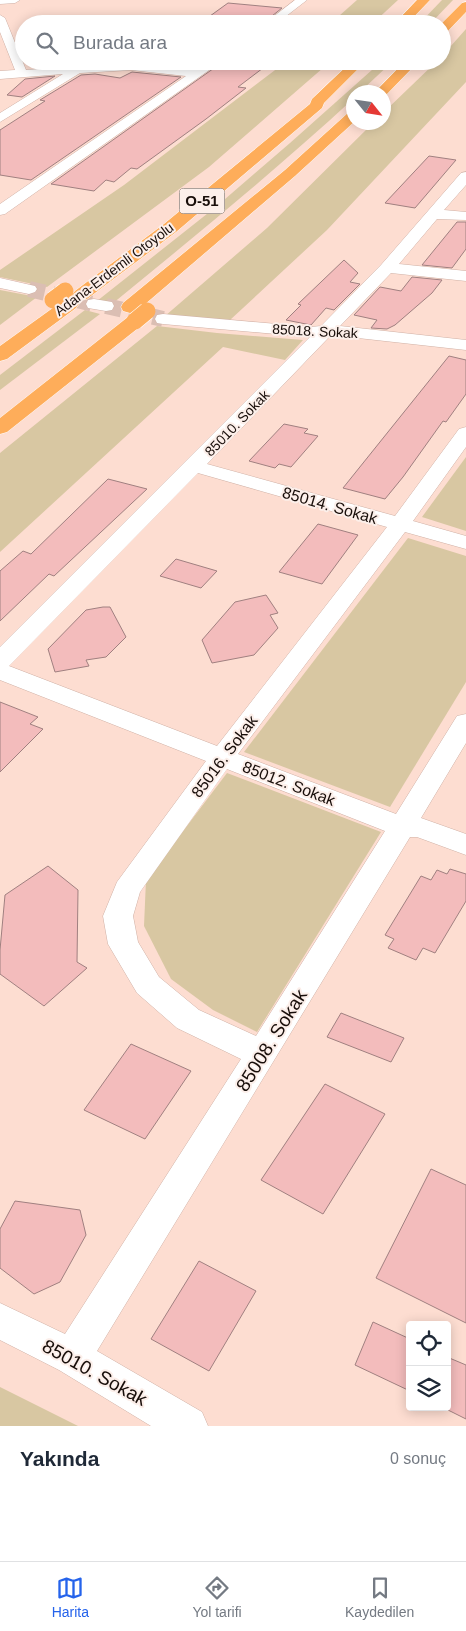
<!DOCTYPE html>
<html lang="tr">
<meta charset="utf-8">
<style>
body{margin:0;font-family:Arial,sans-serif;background:#f6f6f7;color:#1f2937}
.controls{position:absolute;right:15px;bottom:15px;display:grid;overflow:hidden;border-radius:5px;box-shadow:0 2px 12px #0003}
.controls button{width:45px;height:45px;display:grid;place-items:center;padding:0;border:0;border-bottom:1px solid #e0e1e3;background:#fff;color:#1f2937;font:25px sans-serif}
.compass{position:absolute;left:346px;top:85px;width:45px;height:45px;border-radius:50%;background:#fff;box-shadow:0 2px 12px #0003;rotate:120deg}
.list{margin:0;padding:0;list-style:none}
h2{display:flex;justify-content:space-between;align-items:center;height:65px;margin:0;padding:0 20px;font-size:21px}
h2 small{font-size:16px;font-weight:400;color:#747a83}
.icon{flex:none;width:28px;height:28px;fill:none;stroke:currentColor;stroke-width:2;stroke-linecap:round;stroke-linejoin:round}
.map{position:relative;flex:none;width:466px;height:1426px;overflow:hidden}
.search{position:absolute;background:#fff;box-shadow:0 2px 12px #0003;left:15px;right:15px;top:15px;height:55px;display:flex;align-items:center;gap:12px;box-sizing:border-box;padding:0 18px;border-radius:28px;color:#747a83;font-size:19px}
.sheet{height:135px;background:#fff}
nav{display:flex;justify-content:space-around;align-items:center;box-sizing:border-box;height:70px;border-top:1px solid #e0e1e3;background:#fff;font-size:14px;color:#747a83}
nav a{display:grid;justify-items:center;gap:2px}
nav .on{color:#2563eb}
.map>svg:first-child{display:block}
</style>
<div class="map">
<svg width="466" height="1426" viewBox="0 0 466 1426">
<rect width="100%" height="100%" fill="#fdddd1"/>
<g fill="#d8c7a2">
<polygon points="357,0 398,0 372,24 330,24"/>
<polygon points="442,0 453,0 430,24 419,24"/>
<polygon points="466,29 466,82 327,230 230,320 165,316 267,228 373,123 384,122 384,112 437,61 442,61 442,56"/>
<polygon points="287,61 331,61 209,167 47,287 0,277 0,270 124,185"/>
<path d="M382 61H393L360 92H354L353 99C276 170 194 237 112 304L97 301 217 206 290 143Z"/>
<polygon points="0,290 37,297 0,325"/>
<polygon points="85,310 100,314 0,390 0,375"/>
<polygon points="157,326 217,333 303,340 285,360 223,347 0,552 0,453"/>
<polygon points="466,457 466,531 422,517"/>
<polygon points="408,538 466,556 466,682 390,807 244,752"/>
<polygon points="227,773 381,832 257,1032 213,1010 171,979 144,926 146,880"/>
<polygon points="0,1387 78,1426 0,1426"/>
</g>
<g fill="#f3bcbc" stroke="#a08080">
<polygon points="228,3 282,8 262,24 199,24"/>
<polygon points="153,61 204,61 195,68 151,63"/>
<polygon points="224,61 267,65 238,87 246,88 206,119 137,169 131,168 114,182 106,180 94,191 51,184"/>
<polygon points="132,72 181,77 31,180 0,175 0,130 45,101 40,100 81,75 95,74 120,78"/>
<polygon points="55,76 22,97 7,95 25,79"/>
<polygon points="429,156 456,160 415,208 385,203"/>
<polygon points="457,222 466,222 466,249 452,268 422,265"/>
<polygon points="344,260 358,273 350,282 360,284 334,310 326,308 311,325 286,320 301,305 298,304"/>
<polygon points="412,277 442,280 432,293 395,325 387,329 371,328 377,320 354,315 380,287 401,291"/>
<polygon points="449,356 466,360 466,394 446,422 443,421 403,477 385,499 343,488"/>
<polygon points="284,424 308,429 304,433 318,436 291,467 279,464 275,468 249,461"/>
<polygon points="108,479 147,489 54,576 49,574 0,621 0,571 23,551 31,554"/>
<polygon points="318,524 358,535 322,584 279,572"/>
<polygon points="176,559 217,571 201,588 160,576"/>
<polygon points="266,595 278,613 270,615 278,628 254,655 212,663 202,640 235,602"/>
<polygon points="103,607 110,607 126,637 106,657 86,660 89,666 55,672 48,649 86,610"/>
<polygon points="0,702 38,717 30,724 43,729 0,772"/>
<polygon points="48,866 78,890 77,962 87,968 44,1006 0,974 0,950 5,895"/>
<polygon points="450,869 466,874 466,901 435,953 423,948 416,960 388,948 394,939 385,935 421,876 431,880 437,870 447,874"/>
<polygon points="341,1013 404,1038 391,1062 327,1037"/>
<polygon points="131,1044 191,1071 145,1139 84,1110"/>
<polygon points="325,1084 385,1114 323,1214 261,1180"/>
<polygon points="431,1169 466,1185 466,1323 376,1278"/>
<polygon points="15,1201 80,1210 86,1235 60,1282 34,1294 0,1268 0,1229"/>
<polygon points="199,1261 256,1291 209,1371 151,1339"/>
<polygon points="373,1322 410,1339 410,1391 355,1365"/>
<polygon points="447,1357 466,1365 466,1419 442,1407 447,1407"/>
</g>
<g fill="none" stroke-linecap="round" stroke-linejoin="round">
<g stroke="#dbbeb3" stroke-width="16" stroke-dasharray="16 8" stroke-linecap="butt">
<polyline points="29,289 94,304"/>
<polyline points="106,306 163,319"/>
</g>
<g stroke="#d0b1a6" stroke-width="1">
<g id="street">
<polygon points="0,0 20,0 15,3 0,4"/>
<polygon points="295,0 307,0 276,24 264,24"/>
<polygon points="0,15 5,18 26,70 131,62 195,70 208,61 222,61 5,214 0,215 0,204 186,76 131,70 80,73 0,122 0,113 63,74 0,79 0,71 15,70 0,32"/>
<path d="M466 172V185L444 210 466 212V220L437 219 399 264 466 271V281L391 273 340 326 466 340V350L331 335 207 464 395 516 459 429 466 427V447L413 521 466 536V549L405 532 238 754 396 814 457 716 466 714V743L421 818 466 834V855L417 837H410L97 1351 202 1412 208 1426H151L59 1370 0 1340V1303L65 1334 241 1059 177 1028 137 993 108 944 103 916 117 882 206 761 0 680V647L310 337 163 324 157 323 155 319 157 315 163 314 311 327 321 326 381 265 461 173ZM198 473 387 527 217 746 9 666ZM227 769 385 831 256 1036 199 1010 159 977 138 942 133 916 140 892Z"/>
<polygon points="0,278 35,286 37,289 35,292 29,294 0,288"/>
<polygon points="94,299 112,302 114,306 112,310 106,311 88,308 86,304 88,300"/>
</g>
</g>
<g stroke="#fff" stroke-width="1">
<g id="highway">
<polygon points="417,0 430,0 407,24 394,24"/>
<polygon points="466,2 466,12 446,33 442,34 441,24 462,3"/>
<polygon points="352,61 366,61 324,103 322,108 176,232 87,299 81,300 75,299 72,295 75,291 164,224 310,104 312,99"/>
<polygon points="405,61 419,61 386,95 384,95 384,92 375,92"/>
<polygon points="354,111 354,122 295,176 137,311 130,313 123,311 121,307 123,303 285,170 349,112"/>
<polygon points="70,299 76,300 79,304 76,308 7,359 0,361 0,346 64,300"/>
<polygon points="135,315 142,317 144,321 142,325 7,432 0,434 0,418 128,317"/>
</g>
</g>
<use href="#street" fill="#fff" fill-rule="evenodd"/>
<use href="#highway" fill="#fead5a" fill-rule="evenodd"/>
<g stroke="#fff" stroke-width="18" stroke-linecap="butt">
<g id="highway-bridge">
<polyline points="53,300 65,291"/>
<polyline points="135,321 147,311"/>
</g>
</g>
<use href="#highway-bridge" stroke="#fead5a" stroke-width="17"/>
</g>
<g text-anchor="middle" stroke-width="4" stroke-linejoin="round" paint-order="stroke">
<g font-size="14" fill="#180e0a" stroke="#fcefea">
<text transform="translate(114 269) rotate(-37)" y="5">Adana-Erdemli Otoyolu</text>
<text transform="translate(315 331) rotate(3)" y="5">85018. Sokak</text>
<text transform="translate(237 423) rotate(-46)" y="5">85010. Sokak</text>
</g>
<rect fill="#fcefea" stroke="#5c524d" stroke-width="1" x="179.5" y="188.5" width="45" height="25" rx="4"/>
<g font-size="15" font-weight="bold" fill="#180e0a">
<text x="202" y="206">O-51</text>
</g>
<g font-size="16" fill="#180e0a" stroke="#fcefea">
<text transform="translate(330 505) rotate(16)" y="6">85014. Sokak</text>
<text transform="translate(224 756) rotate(-53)" y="6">85016. Sokak</text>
<text transform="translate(289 783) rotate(21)" y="6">85012. Sokak</text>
</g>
<g font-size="19" fill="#180e0a" stroke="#fcefea">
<text transform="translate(271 1040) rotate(-58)" y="7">85008. Sokak</text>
<text transform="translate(95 1372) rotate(29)" y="7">85010. Sokak</text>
</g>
</g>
</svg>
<div class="controls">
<button><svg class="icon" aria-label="locate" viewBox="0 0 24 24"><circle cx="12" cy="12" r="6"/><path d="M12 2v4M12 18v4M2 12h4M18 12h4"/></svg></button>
<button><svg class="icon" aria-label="layers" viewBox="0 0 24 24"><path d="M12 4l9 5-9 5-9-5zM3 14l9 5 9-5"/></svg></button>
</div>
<svg class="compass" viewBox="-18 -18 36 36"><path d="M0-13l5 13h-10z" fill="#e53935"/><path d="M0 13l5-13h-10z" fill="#747a83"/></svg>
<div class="search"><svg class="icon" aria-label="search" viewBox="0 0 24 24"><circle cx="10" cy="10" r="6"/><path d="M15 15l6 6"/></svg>Burada ara</div>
</div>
<section class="sheet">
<h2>Yakında<small>0 sonuç</small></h2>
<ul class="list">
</ul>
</section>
<nav>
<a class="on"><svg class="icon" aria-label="map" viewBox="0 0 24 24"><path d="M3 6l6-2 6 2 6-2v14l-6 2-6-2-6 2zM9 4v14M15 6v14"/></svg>Harita</a>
<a><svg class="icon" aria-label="directions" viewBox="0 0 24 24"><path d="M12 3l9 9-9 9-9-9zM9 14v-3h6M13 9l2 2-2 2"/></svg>Yol tarifi</a>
<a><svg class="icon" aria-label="saved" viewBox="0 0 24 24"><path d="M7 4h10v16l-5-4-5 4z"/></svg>Kaydedilen</a>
</nav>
